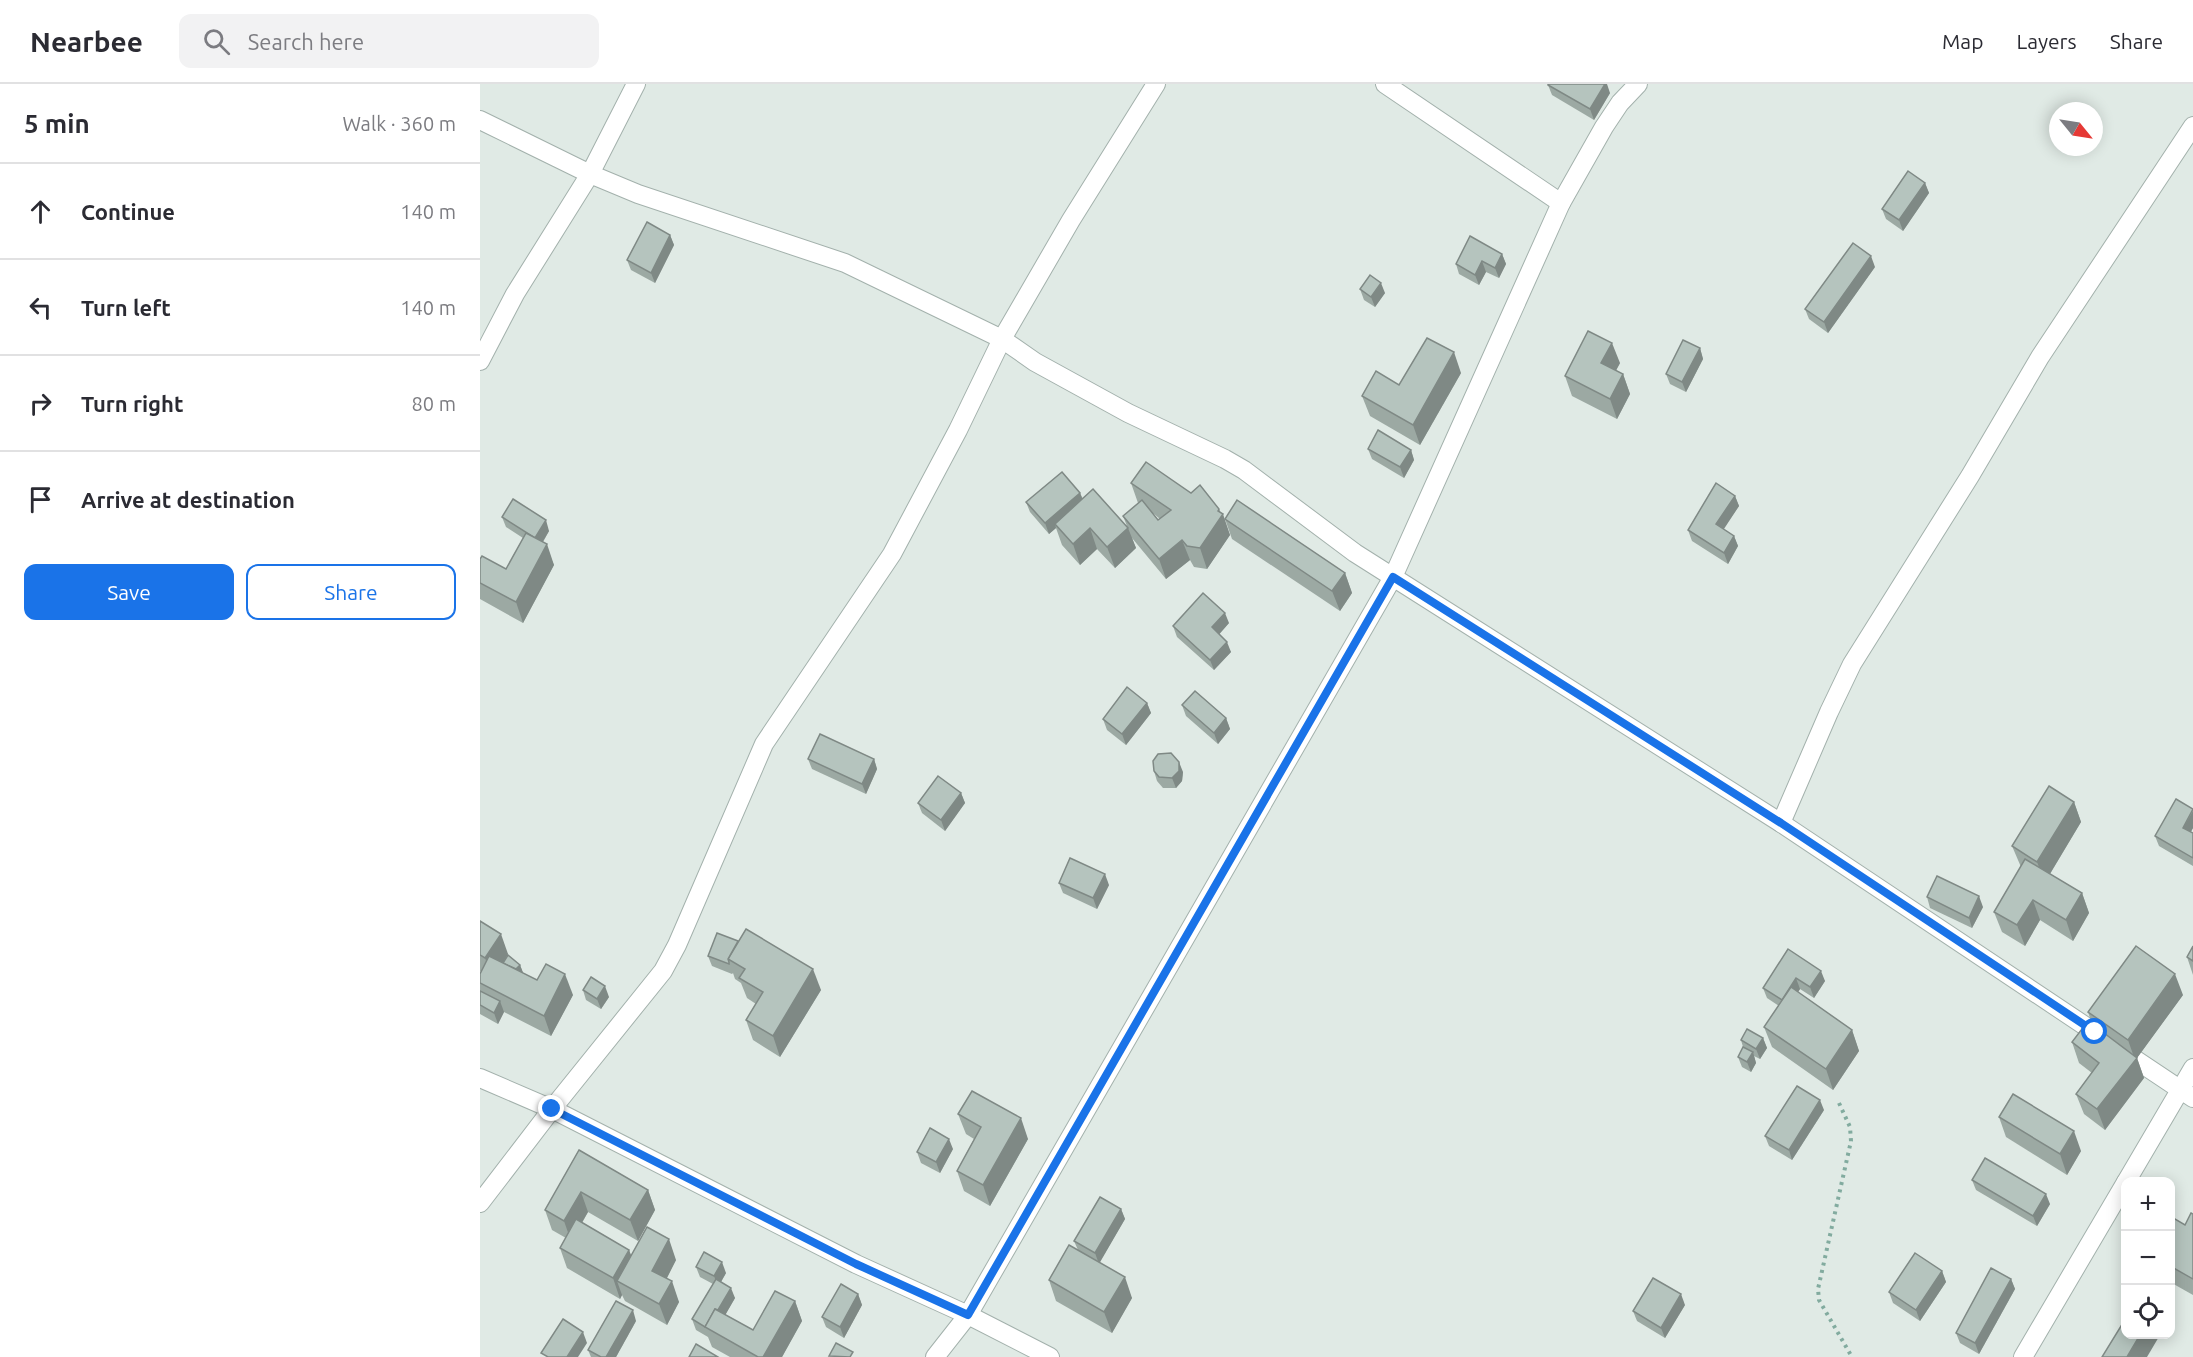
<!DOCTYPE html>
<meta charset="utf-8">
<style>
body{margin:0;font-family:Ubuntu,sans-serif;background:#f2f2f3;color:#2b2b33}
.controls{position:absolute;right:18px;bottom:18px;display:grid;overflow:hidden;border-radius:12px;box-shadow:0 3px 15px #0003}
.controls button{width:54px;height:54px;display:grid;place-items:center;padding:0;border:0;border-bottom:2px solid #e1e1e2;background:#fff;color:#2b2b33;font:30px sans-serif}
.compass{position:absolute;left:1569px;top:18px;width:54px;height:54px;border-radius:50%;background:#fff;box-shadow:0 3px 15px #0003;rotate:120deg}
.stop{position:absolute;width:18px;height:18px;margin:-14px;border:4px solid #1a73e8;border-radius:50%;background:#fff}
.stop.end{background:#1a73e8;border-color:#fff;box-shadow:0 2px 6px #0008}
.list{margin:0;padding:0;list-style:none}
h2{display:flex;justify-content:space-between;align-items:center;height:78px;margin:0;padding:0 24px;font-size:26px}
h2 small{font-size:20px;font-weight:400;color:#7c7c81}
.list li{display:grid;grid-template-columns:39px 1fr auto;gap:18px;align-items:center;box-sizing:border-box;height:96px;padding:0 24px;border-top:2px solid #e1e1e2}
.list b{display:block;font-size:22px;white-space:nowrap}
.list em{font-size:20px;font-style:normal;color:#7c7c81}
.actions{display:flex;gap:12px;padding:18px 24px}
.actions a{flex:1;padding:14px 0;border:2px solid #1a73e8;border-radius:12px;text-align:center;font-size:21px;color:#1a73e8}
.actions .main{background:#1a73e8;color:#fff}
.icon{flex:none;width:33px;height:33px;fill:none;stroke:currentColor;stroke-width:2;stroke-linecap:round;stroke-linejoin:round}
.map{position:relative;flex:none;width:1713px;height:1273px;overflow:hidden}
header{display:flex;align-items:center;gap:36px;box-sizing:border-box;height:84px;padding:0 30px;background:#fff;border-bottom:2px solid #e1e1e2}
header strong{font-size:28px}
nav{display:flex;gap:33px;margin-inline-start:auto;font-size:21px}
.search{width:420px;height:54px;background:#f2f2f3;display:flex;align-items:center;gap:15px;box-sizing:border-box;padding:0 21px;border-radius:12px;color:#7c7c81;font-size:22px}
main{display:flex}
aside{flex:1;background:#fff}
.map>svg:first-child{display:block}
</style>
<header>
<strong>Nearbee</strong>
<div class="search"><svg class="icon" aria-label="search" viewBox="0 0 24 24"><circle cx="10" cy="10" r="6"/><path d="M15 15l6 6"/></svg>Search here</div>
<nav><a>Map</a><a>Layers</a><a>Share</a></nav>
</header>
<main>
<aside>
<h2>5 min<small>Walk · 360 m</small></h2>
<ul class="list">
<li><svg class="icon" aria-label="ahead" viewBox="0 0 24 24"><path d="M12 20V5M6 11l6-6 6 6"/></svg><div><b>Continue</b></div><em>140 m</em></li>
<li><svg class="icon" aria-label="left" viewBox="0 0 24 24"><path d="M17 20v-9H6M10 6l-5 5 5 5"/></svg><div><b>Turn left</b></div><em>140 m</em></li>
<li><svg class="icon" aria-label="right" viewBox="0 0 24 24"><path d="M7 20v-9h11M14 6l5 5-5 5"/></svg><div><b>Turn right</b></div><em>80 m</em></li>
<li><svg class="icon" aria-label="arrive" viewBox="0 0 24 24"><path d="M6 21V4h12l-3 4 3 4H6"/></svg><div><b>Arrive at destination</b></div></li>
</ul>
<div class="actions"><a class="main">Save</a><a>Share</a></div>
</aside>
<div class="map">
<svg width="1713" height="1273" viewBox="0 0 1713 1273">
<rect width="100%" height="100%" fill="#e0eae5"/>
<g fill="none" stroke-linecap="round" stroke-linejoin="round">
<g stroke="#a3b1ac" stroke-width="20">
<g id="minor">
<polyline points="905,0 1081,119"/>
<polyline points="0,36 110,90 158,110 365,179 522,255 555,278 648,329 745,375 764,386 875,469 1301,739 1713,1014"/>
<polyline points="0,277 35,210 110,90 156,0"/>
<polyline points="1301,739 1349,628 1372,580 1490,392 1560,273 1713,42"/>
<polyline points="0,994 72,1025 376,1180 488,1231 570,1273"/>
<polyline points="1646,1098 1713,984"/>
<polyline points="0,1119 72,1025 183,887 197,861 284,660 412,470 478,346 522,255 591,136 676,0"/>
<polyline points="455,1273 488,1231 913,493 1081,119 1124,43 1140,19 1158,0"/>
<polyline points="1543,1273 1646,1098"/>
</g>
</g>
<polyline stroke="#82ab9f" stroke-width="4" stroke-dasharray="3 4.5" stroke-linecap="butt" points="1359,1019 1370,1043 1371,1057 1338,1205 1339,1216 1372,1273"/>
<use href="#minor" stroke="#fff" stroke-width="18"/>
</g>
<g fill="#9ca9a3" fill-rule="evenodd">
<polygon points="1068,1 1130,9 1114,36 1072,11"/>
<polygon points="1445,99 1449,109 1423,147 1406,135 1402,125"/>
<polygon points="190,151 194,161 175,199 151,186 147,176"/>
<polygon points="1022,170 1026,180 1019,194 1006,188 999,201 979,190 976,180"/>
<polygon points="1395,183 1348,249 1329,235 1325,225"/>
<polygon points="880,205 905,209 895,223 884,216"/>
<polygon points="1220,264 1223,275 1206,308 1190,300 1186,290"/>
<polygon points="1140,279 1136,286 1143,290 1150,310 1137,335 1092,312 1085,292"/>
<polygon points="981,289 940,361 890,332 882,312 919,301"/>
<polygon points="888,365 931,366 934,376 924,394 892,375"/>
<path d="M651 399 741 429 750 451 727 485 714 483 710 476 686 495 652 454 656 464 635 484 617 465 600 481 582 461 576 444 569 450 550 428 546 418 600 409 603 415 647 442 643 432 658 419ZM673 429 680 435 678 436Z"/>
<polygon points="1255,412 1259,422 1243,445 1254,452 1258,462 1248,480 1212,457 1208,446"/>
<polygon points="22,433 69,447 63,458 74,481 43,539 0,515 0,475 26,485 43,454 26,443"/>
<polygon points="745,435 865,489 872,509 860,527 752,455"/>
<polygon points="749,539 739,550 751,568 734,586 697,553 693,542"/>
<polygon points="667,619 671,629 646,661 627,646 623,635"/>
<polygon points="702,621 746,634 750,645 738,660 706,632"/>
<polygon points="328,675 394,675 397,685 386,710 332,685"/>
<polygon points="674,687 703,688 702,697 696,704 683,704 677,697"/>
<polygon points="481,709 485,719 465,747 442,729 438,719"/>
<polygon points="1594,718 1601,738 1570,790 1602,809 1609,829 1593,857 1560,836 1545,862 1522,848 1514,828 1541,783 1532,762"/>
<polygon points="1713,725 1713,744 1711,748 1713,749 1713,782 1679,762 1675,752"/>
<polygon points="579,799 629,801 617,825 583,809"/>
<polygon points="1447,813 1503,823 1492,844 1450,824"/>
<polygon points="0,837 28,870 24,877 40,881 43,889 57,896 93,911 71,952 24,928 18,940 0,930 0,890 1,888 0,887"/>
<polygon points="237,849 341,906 300,973 273,956 266,936 276,920 267,914 261,899 255,895 253,889 252,890 232,882 228,872"/>
<polygon points="1713,862 1713,891 1707,873"/>
<polygon points="1308,865 1345,897 1334,914 1320,905 1318,908 1372,946 1379,967 1353,1006 1292,963 1284,943 1299,922 1287,914 1283,904"/>
<polygon points="103,906 129,913 121,925 106,916"/>
<polygon points="1703,911 1657,974 1664,994 1625,1046 1604,1030 1596,1010 1612,989 1599,979 1592,958 1612,940 1608,928"/>
<polygon points="1283,954 1287,964 1280,975 1274,972 1276,979 1271,988 1262,983 1258,973 1263,963 1261,956"/>
<polygon points="1344,1026 1312,1076 1289,1062 1285,1052"/>
<polygon points="478,1030 548,1055 510,1122 484,1107 477,1087 494,1055 486,1050"/>
<polygon points="1519,1033 1601,1067 1587,1091 1526,1053"/>
<polygon points="473,1065 460,1089 441,1079 437,1068"/>
<polygon points="99,1066 168,1106 175,1126 158,1157 108,1128 102,1139 149,1166 151,1172 196,1176 186,1195 199,1218 187,1241 145,1217 142,1211 140,1215 87,1184 80,1164 86,1154 72,1146 65,1126"/>
<polygon points="1492,1096 1570,1120 1557,1142 1496,1106"/>
<polygon points="641,1125 645,1135 619,1179 652,1214 632,1249 576,1217 569,1196 598,1166 594,1157"/>
<polygon points="1713,1130 1713,1211 1690,1198 1690,1132 1705,1141"/>
<polygon points="216,1183 246,1189 241,1198 255,1214 245,1231 273,1246 315,1217 322,1237 302,1273 250,1273 232,1263 228,1253 216,1246 212,1235 233,1200 220,1193"/>
<polygon points="1462,1187 1466,1198 1440,1237 1413,1219 1409,1208"/>
<polygon points="1531,1195 1535,1205 1499,1270 1480,1259 1476,1249"/>
<polygon points="378,1210 382,1221 364,1254 346,1243 342,1233"/>
<polygon points="1205,1221 1185,1254 1157,1237 1153,1227"/>
<polygon points="156,1237 136,1273 111,1273 108,1266"/>
</g>
<g fill="#7f8985">
<polygon points="1125,0 1127,0 1130,9 1114,36 1110,25"/>
<polygon points="1445,99 1449,109 1423,147 1419,136"/>
<polygon points="190,151 194,161 175,199 171,189"/>
<polygon points="1022,170 1026,180 1019,194 1015,184"/>
<polygon points="1391,172 1395,183 1348,249 1344,238"/>
<polygon points="1002,177 1006,188 999,201 995,191"/>
<polygon points="901,199 905,209 895,223 891,213"/>
<polygon points="1132,259 1140,279 1129,300 1121,279"/>
<polygon points="1220,264 1223,275 1206,308 1202,298"/>
<polygon points="974,268 981,289 940,361 933,341"/>
<polygon points="1143,290 1150,310 1137,335 1130,315"/>
<polygon points="931,366 934,376 924,394 920,383"/>
<polygon points="600,409 604,419 575,440 576,444 569,450 565,439"/>
<polygon points="1255,412 1259,422 1240,451 1236,440"/>
<polygon points="739,425 742,432 743,430 750,451 727,485 720,464 738,427"/>
<polygon points="66,436 69,447 59,464 55,454"/>
<polygon points="610,444 617,465 600,481 593,460"/>
<polygon points="648,444 656,464 635,484 627,463"/>
<polygon points="1254,452 1258,462 1248,480 1244,469"/>
<polygon points="702,456 710,476 686,495 679,475"/>
<polygon points="67,460 74,481 43,539 36,518"/>
<polygon points="865,489 872,509 860,527 852,507"/>
<polygon points="745,529 749,539 736,554 732,543"/>
<polygon points="747,558 751,568 734,586 730,576"/>
<polygon points="667,619 671,629 646,661 642,650"/>
<polygon points="746,634 750,645 738,660 734,649"/>
<polygon points="394,675 397,685 386,710 382,700"/>
<polygon points="699,678 703,688 702,697 696,704 692,694"/>
<polygon points="481,709 485,719 465,747 461,736"/>
<polygon points="1594,718 1601,738 1565,798 1557,778"/>
<polygon points="1713,727 1713,744 1707,754 1703,744"/>
<polygon points="625,790 629,801 617,825 613,814"/>
<polygon points="1602,809 1609,829 1593,857 1586,836"/>
<polygon points="1499,812 1503,823 1492,844 1489,834"/>
<polygon points="1553,816 1560,836 1545,862 1537,841"/>
<polygon points="21,850 28,870 13,895 5,874"/>
<polygon points="40,881 44,891 32,891"/>
<polygon points="333,885 341,906 300,973 293,952"/>
<polygon points="1341,887 1345,897 1334,914 1330,903"/>
<polygon points="85,890 93,911 71,952 64,932"/>
<polygon points="1695,890 1703,911 1657,974 1664,994 1625,1046 1617,1025 1655,976 1648,956"/>
<polygon points="1316,894 1320,905 1306,927 1302,916"/>
<polygon points="125,902 129,913 121,925 117,915"/>
<polygon points="20,917 24,928 18,940 14,929"/>
<polygon points="1372,946 1379,967 1353,1006 1346,985"/>
<polygon points="1283,954 1287,964 1280,975 1276,965"/>
<polygon points="1273,968 1276,979 1271,988 1267,978"/>
<polygon points="1340,1016 1344,1026 1312,1076 1309,1066"/>
<polygon points="541,1034 548,1055 510,1122 503,1101"/>
<polygon points="1594,1047 1601,1067 1587,1091 1580,1070"/>
<polygon points="469,1055 473,1065 460,1089 456,1078"/>
<polygon points="168,1106 175,1126 158,1157 150,1136"/>
<polygon points="101,1108 108,1128 91,1157 84,1137"/>
<polygon points="1566,1110 1570,1120 1557,1142 1553,1132"/>
<polygon points="641,1125 645,1135 619,1180 615,1169"/>
<polygon points="189,1155 196,1176 180,1208 172,1187"/>
<polygon points="149,1166 157,1186 137,1197 142,1211 140,1215 133,1194"/>
<polygon points="242,1178 246,1189 238,1203 234,1192"/>
<polygon points="1462,1187 1466,1198 1440,1237 1436,1226"/>
<polygon points="645,1193 652,1214 632,1249 624,1228"/>
<polygon points="1531,1195 1535,1205 1499,1270 1495,1259"/>
<polygon points="192,1197 199,1218 187,1241 179,1220"/>
<polygon points="251,1204 255,1214 235,1249 228,1244"/>
<polygon points="378,1210 382,1221 364,1254 360,1243"/>
<polygon points="1201,1210 1205,1221 1185,1254 1181,1244"/>
<polygon points="315,1217 322,1237 302,1273 283,1273"/>
<polygon points="153,1226 156,1237 136,1273 126,1273"/>
<polygon points="103,1248 107,1259 98,1273 87,1273"/>
<polygon points="1660,1251 1680,1251 1667,1273 1647,1273"/>
</g>
<g fill="#b5c4be" stroke="#7f8985" stroke-width="1.5">
<polygon points="1068,0 1125,0 1110,25 1068,1"/>
<polygon points="1428,87 1445,99 1419,136 1402,125"/>
<polygon points="167,138 190,151 171,189 147,176"/>
<polygon points="990,152 1022,170 1015,184 1002,177 995,191 976,180"/>
<polygon points="1373,159 1391,172 1344,238 1325,225"/>
<polygon points="890,191 901,199 891,213 880,205"/>
<polygon points="1108,247 1132,259 1121,279 1143,290 1130,315 1085,292"/>
<polygon points="947,254 974,268 933,341 882,312 896,287 919,301"/>
<polygon points="1203,256 1220,264 1202,298 1186,290"/>
<polygon points="898,346 931,366 920,383 888,365"/>
<polygon points="666,378 711,409 720,401 739,425 738,427 743,430 720,464 707,462 702,456 679,475 643,432 662,416 678,436 691,426 651,399"/>
<polygon points="582,388 600,409 565,439 546,418"/>
<polygon points="1236,399 1255,412 1236,440 1254,452 1244,469 1208,446"/>
<polygon points="613,405 648,444 627,463 610,444 593,460 575,440"/>
<polygon points="33,415 66,436 55,454 22,433"/>
<polygon points="757,416 865,489 852,507 745,435"/>
<polygon points="46,449 67,460 36,518 0,499 0,475 2,472 26,485"/>
<polygon points="723,509 745,529 732,543 747,558 730,576 693,542"/>
<polygon points="647,603 667,619 642,650 623,635"/>
<polygon points="715,607 746,634 734,649 702,621"/>
<polygon points="340,650 394,675 382,700 328,675"/>
<polygon points="691,669 699,678 699,687 692,694 679,693 674,687 673,677 678,670"/>
<polygon points="458,692 481,709 461,736 438,719"/>
<polygon points="1569,702 1594,718 1557,778 1532,762"/>
<polygon points="1696,715 1713,725 1703,744 1713,749 1713,774 1675,752"/>
<polygon points="590,774 625,790 613,814 579,799"/>
<polygon points="1545,775 1602,809 1586,836 1553,816 1537,841 1514,828"/>
<polygon points="1457,792 1499,812 1489,834 1447,813"/>
<polygon points="0,837 21,850 5,874 0,871"/>
<polygon points="266,845 333,885 293,952 266,936 283,908 259,894 265,885 248,875"/>
<polygon points="237,849 258,857 248,875 249,878 249,880 228,872"/>
<polygon points="1656,862 1695,890 1648,956 1608,928"/>
<polygon points="1713,862 1713,877 1707,873"/>
<polygon points="1308,865 1341,887 1330,903 1316,894 1302,916 1283,904"/>
<polygon points="28,871 40,881 36,885 23,879"/>
<polygon points="9,872 57,896 66,880 85,890 64,932 0,899 0,890"/>
<polygon points="111,893 125,902 117,915 103,906"/>
<polygon points="1311,903 1372,946 1346,985 1284,943"/>
<polygon points="0,907 20,917 14,929 0,921"/>
<polygon points="1608,937 1657,974 1617,1025 1596,1010 1619,979 1592,958"/>
<polygon points="1267,945 1283,954 1276,965 1261,956"/>
<polygon points="1263,963 1273,968 1267,978 1258,973"/>
<polygon points="1317,1002 1340,1016 1309,1066 1285,1052"/>
<polygon points="492,1007 541,1034 503,1101 477,1087 501,1043 478,1030"/>
<polygon points="1533,1010 1594,1047 1580,1070 1519,1033"/>
<polygon points="450,1044 469,1055 456,1078 437,1068"/>
<polygon points="99,1066 168,1106 150,1136 101,1108 84,1137 65,1126"/>
<polygon points="1505,1074 1566,1110 1553,1132 1492,1096"/>
<polygon points="620,1113 641,1125 615,1169 594,1157"/>
<polygon points="1711,1129 1713,1130 1713,1195 1690,1182 1690,1132 1705,1141"/>
<polygon points="96,1135 149,1166 133,1194 80,1164"/>
<polygon points="167,1143 189,1155 172,1187 192,1197 179,1220 137,1197"/>
<polygon points="589,1161 645,1193 624,1228 569,1196"/>
<polygon points="224,1168 242,1178 234,1192 216,1183"/>
<polygon points="1435,1169 1462,1187 1436,1226 1409,1208"/>
<polygon points="1511,1184 1531,1195 1495,1259 1476,1249"/>
<polygon points="1173,1194 1201,1210 1181,1244 1153,1227"/>
<polygon points="236,1195 251,1204 238,1226 235,1225 225,1243 212,1235"/>
<polygon points="361,1200 378,1210 360,1243 342,1233"/>
<polygon points="295,1207 315,1217 283,1273 278,1273 225,1243 235,1225 273,1246"/>
<polygon points="136,1217 153,1226 126,1273 121,1273 108,1266"/>
<polygon points="1646,1234 1646,1251 1660,1251 1647,1273 1622,1273"/>
<polygon points="83,1235 103,1248 87,1273 68,1273 61,1269"/>
<polygon points="356,1259 373,1268 370,1273 349,1272"/>
<polygon points="216,1260 238,1273 209,1273"/>
</g>
<g fill="none" stroke-linecap="round" stroke-linejoin="round">
<polyline stroke="#1a73e8" stroke-width="8" points="72,1025 376,1180 488,1231 913,493 1301,739 1615,948"/>
</g>
</svg>
<div class="controls">
<button>+</button>
<button>−</button>
<button><svg class="icon" aria-label="locate" viewBox="0 0 24 24"><circle cx="12" cy="12" r="6"/><path d="M12 2v4M12 18v4M2 12h4M18 12h4"/></svg></button>
</div>
<svg class="compass" viewBox="-18 -18 36 36"><path d="M0-13l5 13h-10z" fill="#e53935"/><path d="M0 13l5-13h-10z" fill="#7c7c81"/></svg>
<div class="stop" style="left:1615px;top:948px"></div>
<div class="stop end" style="left:72px;top:1025px"></div>
</div>
</main>
